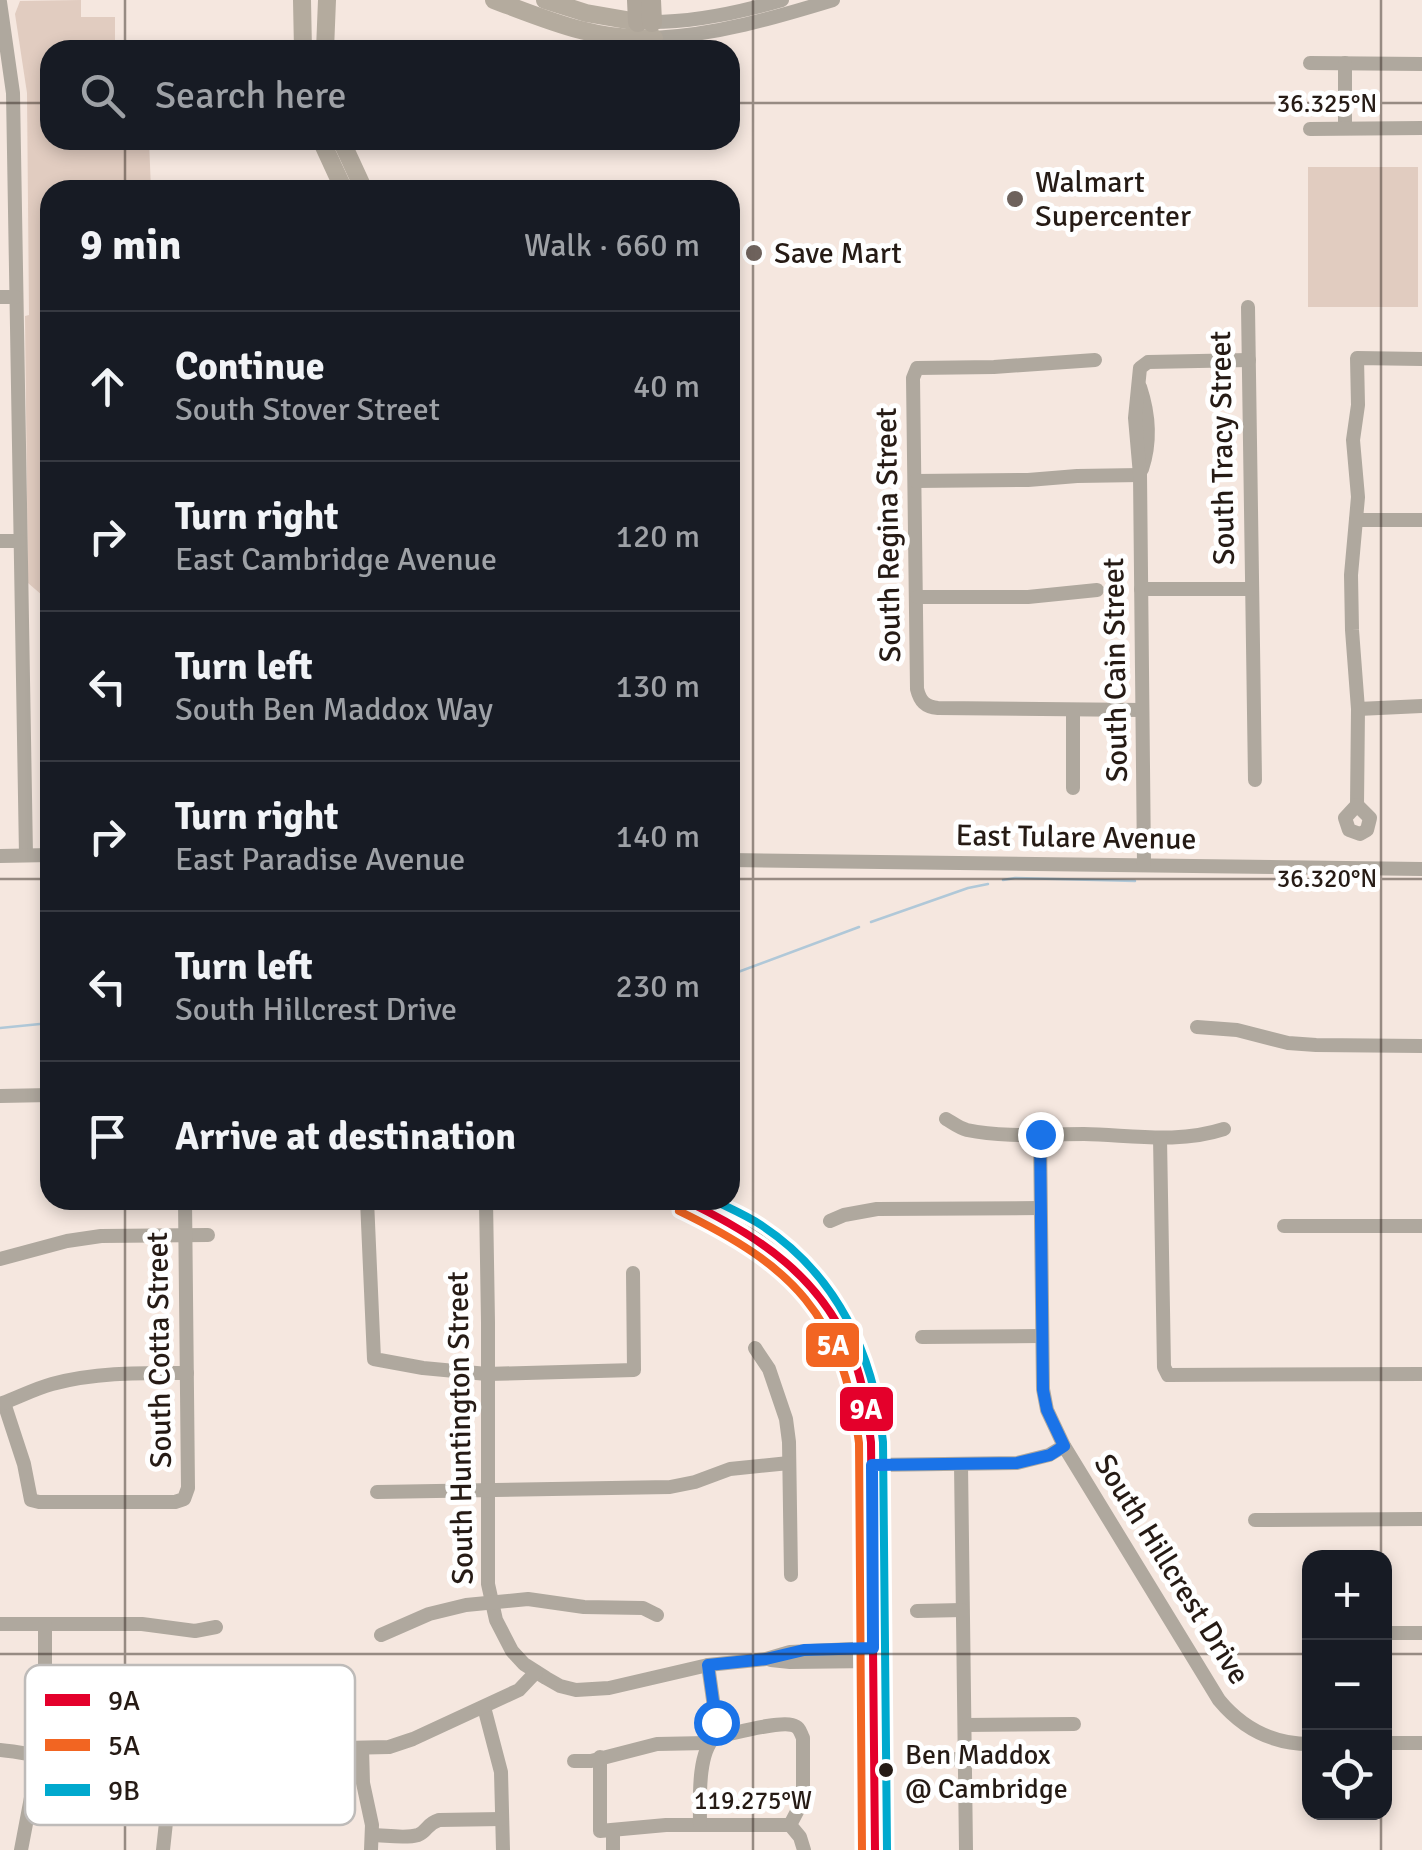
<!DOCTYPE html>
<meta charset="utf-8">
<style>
body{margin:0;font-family:Signika,sans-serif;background:#242831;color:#f1f3f6}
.controls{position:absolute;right:30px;bottom:30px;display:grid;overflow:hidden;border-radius:20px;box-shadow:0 5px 15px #0003}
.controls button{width:90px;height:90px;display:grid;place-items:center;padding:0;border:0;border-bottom:2px solid #363941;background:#171b24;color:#f1f3f6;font:50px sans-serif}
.stop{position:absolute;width:30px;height:30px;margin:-22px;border:8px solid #1a73e8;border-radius:50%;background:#fff}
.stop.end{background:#1a73e8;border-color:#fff;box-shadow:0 2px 10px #0008}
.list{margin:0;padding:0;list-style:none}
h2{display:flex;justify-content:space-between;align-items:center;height:130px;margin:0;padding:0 40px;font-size:42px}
h2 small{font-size:32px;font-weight:400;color:#9ea1a6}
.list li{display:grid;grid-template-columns:65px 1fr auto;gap:30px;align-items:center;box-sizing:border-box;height:150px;padding:0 40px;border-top:2px solid #363941}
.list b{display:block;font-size:38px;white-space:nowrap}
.list p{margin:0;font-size:32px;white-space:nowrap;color:#9ea1a6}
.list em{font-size:32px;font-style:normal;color:#9ea1a6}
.icon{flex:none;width:55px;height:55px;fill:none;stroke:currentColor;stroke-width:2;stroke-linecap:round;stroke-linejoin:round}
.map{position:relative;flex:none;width:1422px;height:1850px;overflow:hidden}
.search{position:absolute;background:#171b24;box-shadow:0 5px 15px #0003;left:40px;top:40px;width:700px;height:110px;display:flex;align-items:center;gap:25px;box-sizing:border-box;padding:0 35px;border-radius:30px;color:#9ea1a6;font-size:38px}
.panel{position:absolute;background:#171b24;box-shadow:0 5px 15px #0003;left:40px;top:180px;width:700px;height:1030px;border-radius:30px}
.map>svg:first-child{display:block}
</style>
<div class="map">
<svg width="1422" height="1850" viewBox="0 0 1422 1850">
<rect width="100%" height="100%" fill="#f5e7df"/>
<g fill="#e1ccc0">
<polygon points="81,0 81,17 115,17 115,50 50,50 50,140 149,140 151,190 50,190 50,602 28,583 25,316 29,315 27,93 15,14 20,1"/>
<rect x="1308" y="167" width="110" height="140"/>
</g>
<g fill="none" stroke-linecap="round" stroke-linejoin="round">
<g stroke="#b0c8d8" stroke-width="2.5">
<polyline points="1003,880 1015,878 1135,881"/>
<polyline points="871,922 968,888 988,884"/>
<polyline points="730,975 859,927"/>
<polyline points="0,1028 50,1023"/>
</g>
<g stroke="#afa89e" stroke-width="14">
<polyline points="0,2 13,93 26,855"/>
<path d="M645 22C691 23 738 13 782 0"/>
<path d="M654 38C716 35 774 18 833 0"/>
<polyline points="1310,63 1422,64"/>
<polyline points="1345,63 1345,128"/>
<polyline points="1310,129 1422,128"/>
<polyline points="0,297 16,297"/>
<polyline points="1248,307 1255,780"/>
<path d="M1095 360 994 367 917 368 913 378 917 689C920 701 925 707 938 708L1142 710"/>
<path d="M1140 387C1149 414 1151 442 1142 469"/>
<polyline points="915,481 1028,480 1077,476 1140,475"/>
<polyline points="1356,520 1422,520"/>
<polyline points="0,541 20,541"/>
<polyline points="1141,589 1252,589"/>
<polyline points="917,597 1028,597 1097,590"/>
<polyline points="1358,709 1422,706"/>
<polyline points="1073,710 1073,788"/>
<polyline points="1357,805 1358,709 1352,630 1351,575 1358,497 1353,440 1358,405 1357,358 1422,359"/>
<polygon points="1357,805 1370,818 1367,830 1360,834 1349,830 1345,818"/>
<polyline points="0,856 50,855"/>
<polyline points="730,860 1422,869"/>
<polyline points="1144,864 1140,475 1135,418 1140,368 1148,362 1249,360"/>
<polyline points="1197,1027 1237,1030 1288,1043 1316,1045 1422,1046"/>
<polyline points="0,1096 50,1095"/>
<path d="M946 1119C953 1123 959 1128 967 1130 1004 1138 1046 1134 1084 1134 1131 1135 1178 1144 1224 1129"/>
<path d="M1040 1134 1043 1389 1047 1410 1064 1446 1219 1700C1243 1729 1272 1744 1310 1744"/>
<polyline points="1160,1138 1164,1367 1168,1375 1422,1374"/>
<polyline points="367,1200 374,1359 423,1368 487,1374 634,1370 633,1273"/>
<polyline points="486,1200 488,1322 488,1584 496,1620 512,1651 524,1664 546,1678 560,1686 576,1690 609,1688 708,1665 766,1659 790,1652 873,1648"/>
<polyline points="830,1221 844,1215 877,1209 1040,1208"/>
<polyline points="1284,1226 1422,1226"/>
<polyline points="0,1259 67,1241 101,1236 208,1235"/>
<polyline points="922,1337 1041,1336"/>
<polyline points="755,1348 769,1369 786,1419 789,1442 791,1575"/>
<polyline points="4,1403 24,1464 31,1500 39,1502 175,1502 184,1499 188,1488 185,1200"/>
<path d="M0 1404C17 1398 34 1389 52 1384 97 1372 141 1373 187 1373"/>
<polyline points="961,1464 966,1850"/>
<polyline points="871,1465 1017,1463 1049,1455 1064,1446"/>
<polyline points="377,1492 670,1487 695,1482 730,1469 789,1463"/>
<polyline points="1255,1520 1422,1519"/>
<polyline points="917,1611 962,1610"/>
<polyline points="0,1624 142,1624 195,1631 216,1627"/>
<polyline points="1384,1633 1422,1633"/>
<polyline points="381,1635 429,1614 466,1605 528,1599 584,1607 643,1608 657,1615"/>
<polyline points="771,1660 790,1662 873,1661"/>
<polyline points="484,1707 501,1772 503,1850"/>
<polyline points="965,1725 1074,1724"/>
<path d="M715 1737C733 1734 777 1721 792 1725 800 1727 800 1732 803 1738V1793L802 1802 790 1825 800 1837 804 1850"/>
<polyline points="1384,1743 1422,1743"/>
<polyline points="343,1748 389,1747 413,1739 519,1690 536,1672"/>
<polyline points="362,1748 363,1783 372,1825 371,1850"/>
<path d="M0 1750C41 1754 76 1765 116 1771 150 1776 184 1775 218 1774"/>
<polyline points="600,1757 600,1831 666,1825 790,1825"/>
<polyline points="917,1760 965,1759"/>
<polyline points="574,1761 591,1761 657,1744 707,1743"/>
<path d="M700 1824C700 1801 697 1753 715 1737L716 1721 708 1665"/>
<polyline points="613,1830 613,1850"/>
<path d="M372 1835C385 1835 405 1839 418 1835 428 1831 426 1824 439 1820L502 1819"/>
<polyline points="21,1850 45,1724 45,1624"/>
<polyline points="163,1850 167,1813 168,1776"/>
</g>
<g stroke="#b4ab9e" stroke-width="18">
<polyline points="302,0 303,50"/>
<path d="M494 0C545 19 597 42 654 38"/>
<polyline points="545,0 586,13 638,22"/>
<polyline points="325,50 327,0"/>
<polyline points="321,140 344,190"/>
<polyline points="341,140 364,190"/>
<path d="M684 1200C795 1247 863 1318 871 1442L875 1850"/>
</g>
<g stroke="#afa69a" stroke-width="20">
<polyline points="637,0 638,22"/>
<polyline points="651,0 652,22"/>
</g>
<g stroke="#fff" stroke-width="15">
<path id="bus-1" d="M684 1200C758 1235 824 1278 854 1359 864 1386 867 1414 871 1442L875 1850"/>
</g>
<g stroke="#fff" stroke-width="15">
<path id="bus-2" d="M679 1211C793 1266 842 1314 859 1443L862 1850"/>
</g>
<g stroke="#fff" stroke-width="15">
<path id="bus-3" d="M713 1200C729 1208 746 1215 761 1225 837 1275 874 1354 883 1442L887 1850"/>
</g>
<use href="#bus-1" stroke="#e4002b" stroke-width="8"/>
<use href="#bus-2" stroke="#f26522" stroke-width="8"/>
<use href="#bus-3" stroke="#00a9ce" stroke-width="8"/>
</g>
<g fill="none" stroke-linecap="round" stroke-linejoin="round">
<polyline stroke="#1a73e8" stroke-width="12" points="716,1722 708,1665 766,1659 804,1650 873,1648 872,1465 1017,1463 1050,1455 1064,1446 1047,1410 1043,1390 1040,1134"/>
</g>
<path fill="none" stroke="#261b15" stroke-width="2.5" stroke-opacity="0.45" d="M125 0V50M753 0V1850M1381 0V1558M0 103H50M730 103H1422M125 140V190M0 879H50M730 879H1422M125 1200V1850M0 1654H1310M1384 1654H1422M1381 1812V1850"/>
<g fill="#6e625c" stroke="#fff" stroke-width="4">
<circle cx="1015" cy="199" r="10"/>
<circle cx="754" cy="253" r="10"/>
</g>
<circle fill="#261b15" stroke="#fff" stroke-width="4" cx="886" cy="1770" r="9"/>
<g text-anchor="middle" stroke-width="10" stroke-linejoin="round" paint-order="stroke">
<g font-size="28" fill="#261b15" stroke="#fff" text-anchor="start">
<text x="905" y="1764">Ben Maddox<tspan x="905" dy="34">@ Cambridge</tspan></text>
</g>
<g font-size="30" fill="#261b15" stroke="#fff" text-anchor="start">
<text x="1035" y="192">Walmart<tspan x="1035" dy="34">Supercenter</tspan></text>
<text x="774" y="263">Save Mart</text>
</g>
<g font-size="30" fill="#261b15" stroke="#fff">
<text transform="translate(1222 448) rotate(-91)" y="10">South Tracy Street</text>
<text transform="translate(888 535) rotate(-91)" y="10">South Regina Street</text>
<text transform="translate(1115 670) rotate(-91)" y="10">South Cain Street</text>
<text transform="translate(1076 837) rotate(1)" y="10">East Tulare Avenue</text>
<text transform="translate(159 1350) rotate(-91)" y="10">South Cotta Street</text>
<text transform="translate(460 1428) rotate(-91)" y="10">South Huntington Street</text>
<text transform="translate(1172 1569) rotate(58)" y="10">South Hillcrest Drive</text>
</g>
</g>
<rect x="25" y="1665" width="330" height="160" rx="15" fill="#fff" stroke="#bebbb9" stroke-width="2.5"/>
<rect x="45" y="1694" width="45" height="12" fill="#e4002b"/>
<rect x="45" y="1739" width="45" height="12" fill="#f26522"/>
<rect x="45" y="1784" width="45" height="12" fill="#00a9ce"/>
<g font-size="28" fill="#261b15">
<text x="108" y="1710">9A</text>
<text x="108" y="1755">5A</text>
<text x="108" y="1800">9B</text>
</g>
<g font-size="25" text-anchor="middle" fill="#261b15" stroke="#fff" stroke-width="10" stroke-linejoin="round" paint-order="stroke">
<text x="1327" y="112">36.325°N</text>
<text x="1327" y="887">36.320°N</text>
<text x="753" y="1809">119.275°W</text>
</g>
<g stroke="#fff" stroke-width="4">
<rect x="804" y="1321" width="57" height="48" rx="10" fill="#f26522"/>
<rect x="838" y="1385" width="57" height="48" rx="10" fill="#e4002b"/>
</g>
<g font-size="28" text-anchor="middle" font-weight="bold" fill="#fff">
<text x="833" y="1355">5A</text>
<text x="866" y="1419">9A</text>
</g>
</svg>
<div class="controls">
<button>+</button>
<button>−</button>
<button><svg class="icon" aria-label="locate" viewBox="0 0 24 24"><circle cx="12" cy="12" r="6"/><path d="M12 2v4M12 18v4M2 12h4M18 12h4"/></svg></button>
</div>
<div class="stop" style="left:716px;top:1722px"></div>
<div class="stop end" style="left:1040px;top:1134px"></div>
<div class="search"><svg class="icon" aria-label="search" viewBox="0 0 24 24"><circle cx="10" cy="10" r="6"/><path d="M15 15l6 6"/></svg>Search here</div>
<section class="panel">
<h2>9 min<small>Walk · 660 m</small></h2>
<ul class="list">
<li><svg class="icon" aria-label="ahead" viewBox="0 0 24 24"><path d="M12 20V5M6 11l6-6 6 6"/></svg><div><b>Continue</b><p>South Stover Street</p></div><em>40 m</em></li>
<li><svg class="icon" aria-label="right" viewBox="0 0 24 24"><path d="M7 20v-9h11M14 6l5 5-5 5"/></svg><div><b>Turn right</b><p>East Cambridge Avenue</p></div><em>120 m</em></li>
<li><svg class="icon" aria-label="left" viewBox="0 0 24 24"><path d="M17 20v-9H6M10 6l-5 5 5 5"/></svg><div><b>Turn left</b><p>South Ben Maddox Way</p></div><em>130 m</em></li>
<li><svg class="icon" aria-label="right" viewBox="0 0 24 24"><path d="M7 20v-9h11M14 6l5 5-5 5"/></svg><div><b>Turn right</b><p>East Paradise Avenue</p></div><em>140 m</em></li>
<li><svg class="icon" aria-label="left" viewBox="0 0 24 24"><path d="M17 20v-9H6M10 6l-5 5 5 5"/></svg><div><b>Turn left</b><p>South Hillcrest Drive</p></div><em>230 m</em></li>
<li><svg class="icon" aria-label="arrive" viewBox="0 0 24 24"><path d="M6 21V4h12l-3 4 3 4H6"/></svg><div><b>Arrive at destination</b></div></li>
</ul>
</section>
</div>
